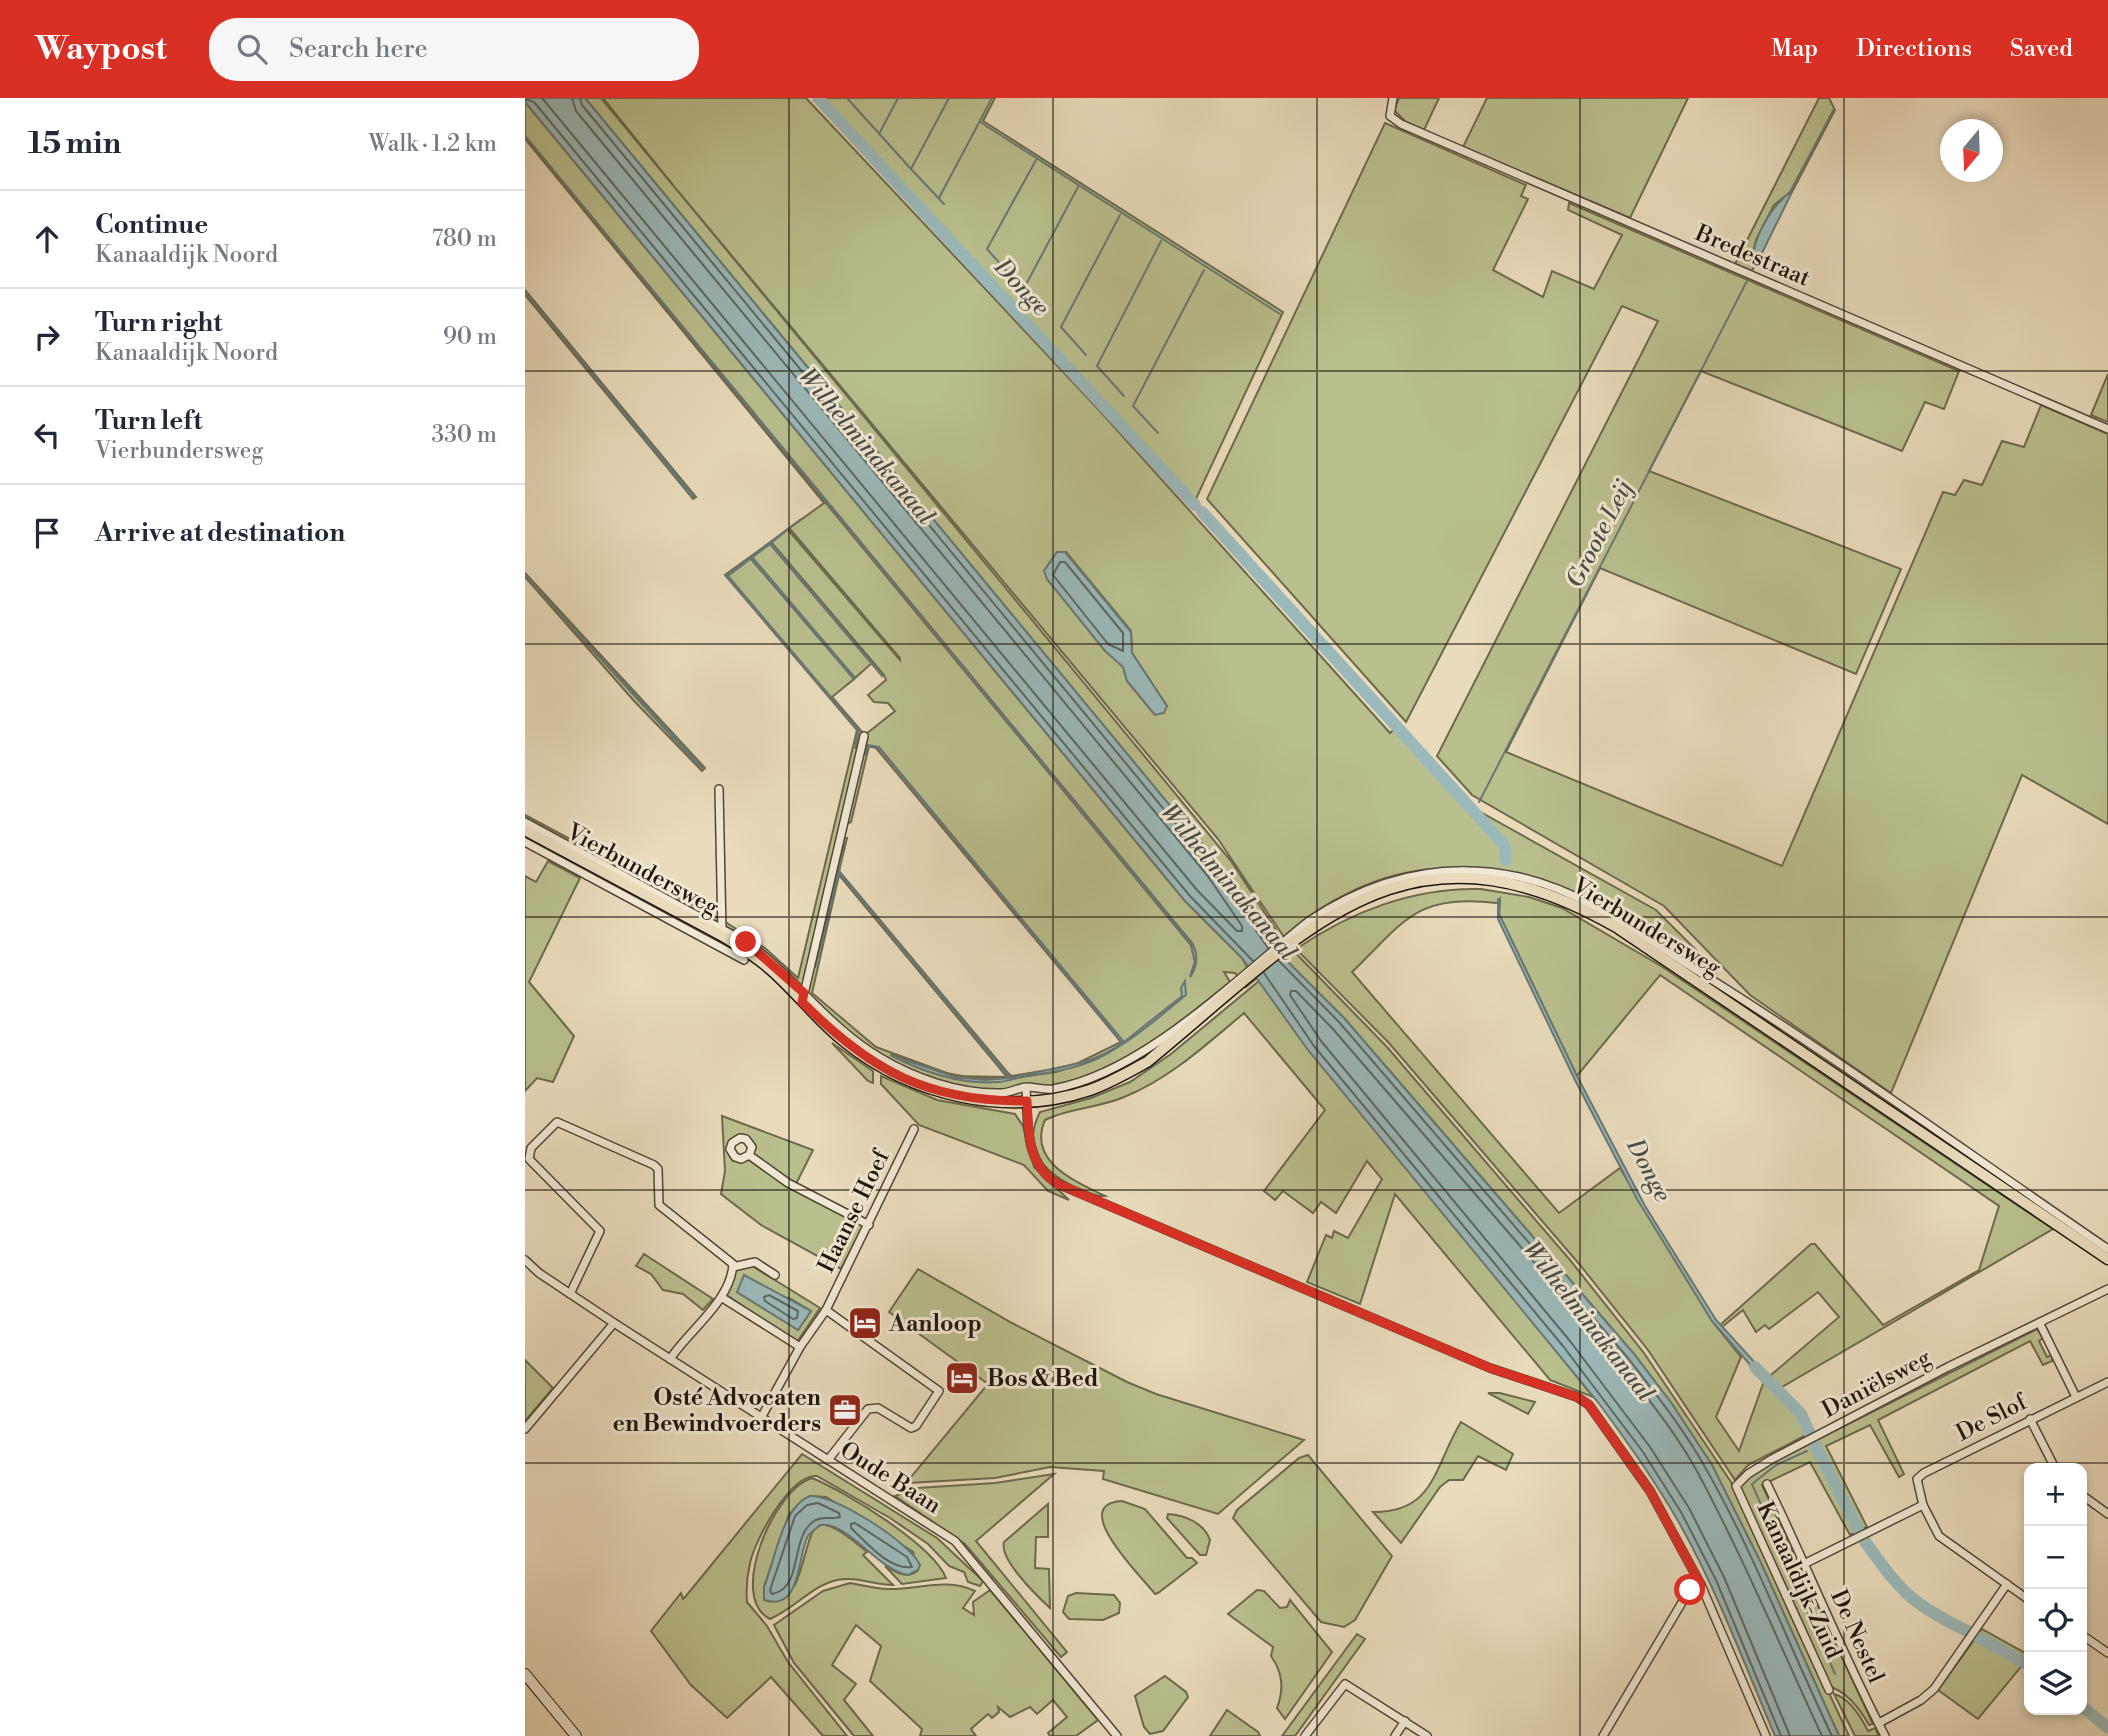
<!DOCTYPE html>
<meta charset="utf-8">
<style>
body{margin:0;font-family:"Libre Bodoni",serif;background:#f6f6f7;color:#1f2937}
.controls{position:absolute;right:21px;bottom:21px;display:grid;overflow:hidden;border-radius:14px;box-shadow:0 4px 10px #0003}
.controls button{width:63px;height:63px;display:grid;place-items:center;padding:0;border:0;border-bottom:2px solid #e0e1e3;background:#fff;color:#1f2937;font:35px sans-serif}
.compass{position:absolute;left:1415px;top:21px;width:63px;height:63px;border-radius:50%;background:#fff;box-shadow:0 4px 10px #0003;rotate:199deg}
.stop{position:absolute;width:21px;height:21px;margin:-16px;border:5px solid #d93025;border-radius:50%;background:#fff}
.stop.end{background:#d93025;border-color:#fff;box-shadow:0 2px 7px #0008}
.list{margin:0;padding:0;list-style:none}
h2{display:flex;justify-content:space-between;align-items:center;height:91px;margin:0;padding:0 28px;font-size:30px}
h2 small{font-size:23px;font-weight:400;color:#747a83}
.list li{display:grid;grid-template-columns:46px 1fr auto;gap:21px;align-items:center;box-sizing:border-box;height:98px;padding:0 28px;border-top:2px solid #e0e1e3}
.list b{display:block;font-size:26px;white-space:nowrap}
.list p{margin:0;font-size:23px;white-space:nowrap;color:#747a83}
.list em{font-size:23px;font-style:normal;color:#747a83}
.icon{flex:none;width:38px;height:38px;fill:none;stroke:currentColor;stroke-width:2;stroke-linecap:round;stroke-linejoin:round}
.map{position:relative;flex:none;width:1583px;height:1638px;overflow:hidden}
header{display:flex;align-items:center;gap:42px;box-sizing:border-box;height:98px;padding:0 35px;background:#d93025;color:#fff}
header strong{font-size:33px}
nav{display:flex;gap:38px;margin-inline-start:auto;font-size:24px}
.search{width:490px;height:63px;background:#f6f6f7;display:flex;align-items:center;gap:18px;box-sizing:border-box;padding:0 24px;border-radius:28px;color:#747a83;font-size:26px}
main{display:flex}
aside{flex:1;background:#fff}
.map>svg:first-child{display:block}
</style>
<header>
<strong>Waypost</strong>
<div class="search"><svg class="icon" aria-label="search" viewBox="0 0 24 24"><circle cx="10" cy="10" r="6"/><path d="M15 15l6 6"/></svg>Search here</div>
<nav><a>Map</a><a>Directions</a><a>Saved</a></nav>
</header>
<main>
<aside>
<h2>15 min<small>Walk · 1.2 km</small></h2>
<ul class="list">
<li><svg class="icon" aria-label="ahead" viewBox="0 0 24 24"><path d="M12 20V5M6 11l6-6 6 6"/></svg><div><b>Continue</b><p>Kanaaldijk Noord</p></div><em>780 m</em></li>
<li><svg class="icon" aria-label="right" viewBox="0 0 24 24"><path d="M7 20v-9h11M14 6l5 5-5 5"/></svg><div><b>Turn right</b><p>Kanaaldijk Noord</p></div><em>90 m</em></li>
<li><svg class="icon" aria-label="left" viewBox="0 0 24 24"><path d="M17 20v-9H6M10 6l-5 5 5 5"/></svg><div><b>Turn left</b><p>Vierbundersweg</p></div><em>330 m</em></li>
<li><svg class="icon" aria-label="arrive" viewBox="0 0 24 24"><path d="M6 21V4h12l-3 4 3 4H6"/></svg><div><b>Arrive at destination</b></div></li>
</ul>
</aside>
<div class="map">
<svg width="1583" height="1638" viewBox="0 0 1583 1638">
<rect width="100%" height="100%" fill="#e9dbbc"/>
<filter id="stains"><feTurbulence type="fractalNoise" baseFrequency=".00286" numOctaves="4"/><feColorMatrix values="0 0 0 0 .2 0 0 0 0 .09 0 0 0 0 .02 0 0 0 .5 -.17"/></filter>
<radialGradient id="worn" r=".72"><stop offset=".6" stop-color="#630" stop-opacity="0"/><stop offset="1" stop-color="#630" stop-opacity=".3"/></radialGradient>
<g fill="#babf8e" stroke="#6c6a4d" stroke-width="2" fill-rule="evenodd">
<path d="M60 0H76L152 92 78 0H281L573 311 865 635 871 630 943 707 1131 812 1192 873 1189 879C1134 845 1080 804 1019 783 984 779 946 770 911 771 857 773 797 803 759 839L693 741 152 92 706 763 757 841 862 949 1045 1162 1119 1255 1206 1384 1324 1638H1314L1236 1465 1187 1367 1147 1306 1109 1256 819 920 765 866 698 772ZM541 454 606 533 607 555 642 608 630 617 602 583 598 569 522 481 521 470 531 456Z"/>
<polygon points="293,0 470,0 458,23 758,214 669,405 514,234"/>
<polygon points="874,0 914,0 899,32 881,24 869,12"/>
<polygon points="962,0 1163,0 1105,120 938,49"/>
<polygon points="1294,0 1304,0 1310,12 1268,92 1249,107 1231,142 1228,154 1232,163 1227,173 1210,166"/>
<path d="M0 4 660 803 717 860 729 881 732 880 721 889 710 875 699 874 705 884C663 917 623 952 574 975 507 1007 415 995 353 956 326 939 304 915 280 894L316 742 319 740H322L314 773 483 975 487 978 547 968 596 944 351 650 344 648 326 724 322 726 320 723 341 636 370 613 363 605 349 604 343 597 361 582 359 577 247 445 347 565 330 580 226 461 329 581 307 599 338 635 277 891 200 829 199 823 240 850 273 880 332 632 200 477 299 405 0 41 666 847 670 864 665 879C672 869 673 857 667 845L0 38ZM265 431 375 560V562L264 433ZM314 777 482 979 430 978 351 949 287 895ZM366 956C449 993 487 981 571 961L531 974 460 984 415 977Z"/>
<polygon points="860,25 1001,87 996,98 1003,101 968,172 1018,199 1027,173 1069,191 1097,137 1043,112 1044,105 1434,273 1419,311 1400,304 1377,353 1176,273 1124,373 1376,471 1331,576 1075,470 981,654 1257,768 1418,394 1430,397 1439,382 1457,387 1477,343 1499,349 1516,307 1583,336 1583,726 1497,677 1366,995 1225,897 1139,808 947,697 912,658 1133,223 1097,208 881,624 682,401"/>
<polygon points="0,192 171,399 168,401 0,197 85,297"/>
<polygon points="1583,276 1583,324 1566,317"/>
<polygon points="0,475 180,670 177,673 110,604 0,479 177,670"/>
<polygon points="0,717 195,821 193,826 0,722"/>
<polygon points="23,763 55,780 4,884 49,938 28,984 12,980 0,993 0,778 11,784"/>
<path d="M956 791 1004 799 1037 810 1136 868 1528 1131 1252 1292 1277 1320 1285 1335 1223 1367 1210 1382 1123 1252 1055 1167 864 945 771 851C825 814 889 789 956 791ZM975 801 974 816 1052 978 1135 877 1474 1108 1454 1172 1358 1227 1290 1146H1286L1195 1227 1197 1229 1218 1212 1231 1234 1240 1227 1244 1231 1293 1194 1314 1219 1239 1283 1214 1353 1191 1319 1216 1259 1187 1223 1095 1070 1034 1115 827 874C880 823 891 795 972 805Z"/>
<path d="M734 883 739 887 1068 1299 1025 1282 870 1096 835 1206 782 1184 801 1137 807 1140 809 1133 823 1140 857 1081 842 1063 811 1115 796 1104 788 1115 758 1093 750 1102 739 1093 800 1012 719 915C682 946 644 981 599 999 574 1010 543 1010 520 1022 502 1064 550 1083 580 1098 570 1099 562 1094 554 1091 521 1076 495 1053 515 1014L566 1000 605 984 646 956Z"/>
<polygon points="307,945 348,973 348,985 343,983"/>
<polygon points="356,978 412,1002 490,1016 498,1028 509,1069 544,1102 523,1093 499,1067 394,1027 356,986"/>
<polygon points="197,1018 288,1052 271,1086 229,1056 229,1047 224,1040 210,1038 203,1051 208,1063 224,1062 261,1088 339,1126 316,1171 236,1127 196,1096 200,1073"/>
<polygon points="119,1156 188,1201 178,1212 158,1196 138,1192 126,1176 111,1168"/>
<path d="M224 1166 295 1210 272 1244 200 1196 211 1171ZM212 1194 264 1200 286 1213 273 1232Z"/>
<polygon points="393,1171 487,1225 602,1284 631,1296 779,1342 693,1416 578,1381 579,1373 525,1369 470,1380 381,1385 463,1286 364,1214"/>
<path d="M1512 1231 1518 1240 1514 1243 1522 1259 1527 1257V1263L1518 1267 1505 1243 1353 1322 1379 1376 1374 1379 1345 1327 1301 1348 1342 1429 1325 1437 1285 1364 1237 1387 1348 1626 1344 1627C1335 1611 1322 1594 1304 1588L1214 1388 1224 1376Z"/>
<polygon points="0,1262 28,1290 0,1323"/>
<polygon points="963,1295 975,1295 1010,1304 1003,1316"/>
<path d="M936 1324 988 1356 981 1372 953 1358 938 1382H924L915 1389 876 1445 848 1414C910 1415 909 1368 936 1324Z"/>
<path d="M277 1356 412 1440 458 1483 455 1488 443 1484 439 1474 424 1468 403 1446 365 1420 292 1378C265 1376 230 1442 225 1465 222 1478 221 1492 222 1504L242 1528 263 1564 322 1638H298L246 1579 202 1620 166 1587 126 1533 156 1495 158 1501 161 1498Z"/>
<polygon points="783,1357 867,1458 830,1522 819,1529 796,1524 708,1420 712,1412 774,1360"/>
<polygon points="529,1376 451,1443 542,1554 536,1559 440,1446 370,1398 392,1390 470,1385"/>
<path d="M287 1380C321 1394 408 1447 421 1480L377 1486 360 1468C370 1474 383 1482 393 1472L388 1454 301 1399 285 1398 264 1416 239 1489V1502L270 1487C291 1438 277 1398 342 1454L338 1457 368 1487C349 1487 331 1478 312 1482 288 1487 269 1511 245 1521 202 1500 249 1391 287 1380Z"/>
<path d="M597 1403 620 1411 662 1460H667L672 1465 633 1495 630 1496C619 1481 541 1406 597 1403Z"/>
<path d="M523 1406V1439H511L510 1470 524 1471 525 1510C511 1497 474 1461 479 1444Z"/>
<path d="M643 1416C660 1417 679 1425 685 1442L681 1457H675L642 1420Z"/>
<path d="M325 1485C338 1487 350 1491 363 1491 393 1492 421 1479 450 1493L438 1510 449 1517 448 1504 465 1492 573 1622 551 1638H525L523 1635 542 1619 528 1602 512 1616 505 1609 485 1619 473 1609 474 1614 467 1620 463 1616 446 1631 451 1638H395L397 1631 345 1583 356 1548 331 1527 307 1567 331 1586 319 1602 348 1638H329L269 1565 249 1527 298 1493Z"/>
<path d="M732 1492 739 1493 755 1510 762 1509 765 1502 807 1554 760 1621 752 1610C759 1591 758 1575 746 1558L748 1549 703 1516Z"/>
<polygon points="551,1495 589,1497 595,1505 594,1515 578,1522 544,1521 538,1514 543,1498"/>
<polygon points="1457,1531 1504,1557 1504,1568 1499,1565 1453,1621 1413,1592"/>
<polygon points="832,1536 840,1541 770,1638 757,1638"/>
<polygon points="640,1578 661,1594 663,1599 638,1633 625,1636 619,1629 610,1598"/>
<path d="M1309 1596C1325 1600 1336 1619 1343 1633L1350 1630 1354 1638H1330Z"/>
<polygon points="702,1612 733,1634 735,1638 685,1638"/>
</g>
<g fill="#9bb9ba" stroke="#697874" stroke-width="2">
<path d="M0 0H60L694 767 765 866 819 920 1109 1256 1147 1306 1187 1367 1236 1465 1314 1638H1250C1220 1567 1193 1495 1156 1428 1131 1384 1102 1343 1072 1303L783 952 717 860 660 803 0 4Z"/>
<path d="M0 38 667 845C674 858 672 867 665 879L670 864 666 847Z"/>
<path d="M1268 92 1235 159 1232 163 1228 154C1234 130 1248 106 1268 92Z"/>
<polygon points="0,194 169,398 166,398"/>
<polygon points="276,421 246,445 358,579 245,446 203,478 334,632 330,651 333,632 201,478"/>
<polygon points="532,454 540,454 606,534 607,555 642,608 639,615 630,617 602,583 598,569 580,553 522,481 519,473"/>
<polygon points="228,460 330,580 329,581 226,461"/>
<polygon points="0,478 178,670 169,663"/>
<path d="M342 647 354 649 599 944 657 898 656 890 660 883 661 897C635 918 612 939 583 955 558 969 533 974 506 977 495 979 485 983 474 984 436 987 398 974 365 957L430 979 460 982 484 980 314 775 290 870 319 743 314 774 486 980C525 969 563 970 597 945L354 650 343 648 340 657Z"/>
<polygon points="973,801 975,801 974,816 1052,978 1120,1108 1191,1222 1243,1279 1239,1283 1187,1223 1112,1101 1050,982 973,821"/>
<polygon points="219,1177 286,1213 273,1232 212,1194"/>
<path d="M285 1398C309 1396 386 1445 395 1467L393 1472 383 1477C351 1471 323 1423 295 1427 291 1431 286 1434 283 1438 272 1457 277 1515 239 1502V1489C250 1462 257 1409 285 1398Z"/>
</g>
<g fill="none" stroke-linecap="round" stroke-linejoin="round">
<g stroke="#5c6863" stroke-width="2">
<polyline points="17,0 672,792 712,833 717,833 717,828 682,777 51,13 47,0"/>
<polyline points="55,0 57,7 689,772 743,850"/>
<polyline points="0,1 9,4 665,798 728,863"/>
<polygon points="535,464 540,464 598,535 598,553 583,546 528,477"/>
<path d="M754 863 814 924 1103 1260C1130 1295 1158 1330 1180 1369 1229 1455 1264 1548 1307 1638"/>
<polyline points="739,875 789,948 1038,1248 1118,1354 1156,1414 1191,1482 1256,1638"/>
<polygon points="244,1197 273,1213 272,1220 268,1221 240,1203 239,1199"/>
<path d="M293 1405 314 1415 315 1419C307 1422 298 1417 289 1423 264 1440 279 1490 247 1496L245 1492 270 1418 282 1407Z"/>
<path d="M330 1425 382 1459 387 1469C365 1473 341 1444 326 1430V1426Z"/>
<path d="M1265 1638 1199 1479 1164 1410 1125 1349 1045 1243 796 943 765 897 766 893H771L807 930 1096 1265C1123 1301 1152 1336 1173 1375 1219 1461 1256 1550 1297 1638"/>
</g>
<g stroke="#697874" stroke-width="2">
<polyline points="322,0 386,71"/>
<polyline points="455,24 755,216"/>
<polyline points="354,36 373,0"/>
<polyline points="1264,96 1309,11"/>
<polyline points="414,100 467,0"/>
<polyline points="419,106 386,71 424,0"/>
<polyline points="1228,171 1233,161"/>
<polyline points="487,179 462,151 511,62"/>
<polyline points="497,194 553,89"/>
<polyline points="561,257 536,229 595,117"/>
<polyline points="599,298 572,268 636,143"/>
<polyline points="633,335 608,308 679,172"/>
<polyline points="954,704 1222,183"/>
<polyline points="948,716 949,714"/>
<polyline points="1282,1353 1251,1367 1227,1386 1310,1576"/>
</g>
<g stroke="#9bb9ba" stroke-width="12">
<polyline points="293,0 670,407"/>
<polyline points="677,414 980,748 981,762"/>
<polyline points="1230,1269 1276,1316 1285,1336"/>
<polyline points="1289,1345 1334,1433"/>
<path d="M1339 1442C1376 1494 1386 1506 1444 1534"/>
<polyline points="1451,1538 1504,1567"/>
<polyline points="1557,1608 1583,1630"/>
</g>
<g stroke="#504738" stroke-width="10">
<g id="street">
<polyline points="868,0 865,18 876,26 1583,331"/>
<polyline points="194,691 197,833"/>
<path d="M0 724 221 844C269 878 303 929 354 959 389 980 434 996 476 995 484 995 493 990 501 989 510 989 519 992 528 991 619 975 712 880 784 823 847 781 918 762 994 779 1062 794 1118 839 1176 875 1315 962 1448 1059 1583 1151"/>
<polyline points="0,744 219,862"/>
<polyline points="279,896 339,638"/>
<path d="M501 990C503 1025 499 1065 533 1086L965 1270 1052 1299 1064 1307 1125 1393 1176 1487 1241 1638"/>
<polyline points="224,1057 216,1061 210,1059 205,1051 207,1045 215,1040 221,1041 227,1049 224,1057 263,1085 344,1127"/>
<polyline points="0,1162 14,1175 89,1225 430,1443 592,1638"/>
<polyline points="208,1169 230,1164 250,1177"/>
<path d="M45 1196 75 1133 4 1061 6 1050 32 1024 129 1067 133 1071 134 1107 208 1166C206 1203 164 1232 145 1261"/>
<polyline points="196,1199 275,1249"/>
<polyline points="301,1212 414,1293 391,1328 386,1330 353,1310 343,1311 303,1362"/>
<polyline points="1515,1226 1551,1299"/>
<polyline points="236,1320 275,1249 301,1212 389,1031"/>
<polyline points="1505,1321 1530,1370"/>
<polyline points="0,1331 89,1225"/>
<path d="M1242 1386C1283 1470 1317 1556 1360 1638"/>
<polyline points="1557,1397 1583,1416"/>
<polyline points="1281,1465 1398,1407"/>
<polyline points="1504,1502 1414,1438 1398,1407 1392,1381 1399,1375 1583,1284"/>
<polyline points="1557,1537 1583,1555"/>
<polyline points="1304,1592 1211,1388 1223,1376 1247,1361 1423,1269 1583,1191"/>
<polyline points="1354,1625 1396,1602 1409,1591 1482,1486"/>
<polyline points="780,1638 820,1586 902,1638"/>
<polyline points="870,1638 880,1623"/>
<polyline points="1078,1638 1162,1496 1176,1487"/>
</g>
</g>
<g stroke="#1d160c" stroke-width="12">
<polyline id="secondary" points="0,1576 51,1638"/>
</g>
<g stroke="#1d160c" stroke-width="13">
<path id="primary" d="M0 732 196 837C212 847 229 857 244 870 271 893 292 922 320 944 387 998 482 1020 565 992 585 985 604 974 622 964 781 834 879 706 1093 830L1583 1161"/>
</g>
<use href="#street" stroke="#f1e8d3" stroke-width="7"/>
<use href="#secondary" stroke="#f1e8d3" stroke-width="10"/>
<use href="#primary" stroke="#e9dbbc" stroke-width="10"/>
</g>
<g fill="none" stroke-linecap="round" stroke-linejoin="round">
<path stroke="#d93025" stroke-width="9" d="M221 844 279 895 277 904C346 973 403 1004 502 1003 504 1036 502 1067 533 1086L965 1270 1052 1299 1064 1307 1125 1393 1176 1487 1165 1492"/>
</g>
<path fill="none" stroke="#1d160c" stroke-width="2" stroke-opacity="0.55" d="M264 0V1638M528 0V1638M792 0V1638M1055 0V1638M1319 0V1638M0 273H1583M0 546H1583M0 819H1583M0 1092H1583M0 1365H1583"/>
<defs>
<g id="hotel-square" transform="scale(1.75)"><rect x="-9" y="-9" width="18" height="18" rx="4" fill="#8f2418" stroke="#f1e8d3"/><path d="M-6-4.5h1.5V1H6V5H4.5V3h-9V5H-6ZM-4 0a1.8 1.8 0 1 1 3.6 0ZM.5 0V-2.5h3Q6-2.5 6 0Z" fill="#fff"/></g>
<g id="office-square" transform="scale(1.75)"><rect x="-9" y="-9" width="18" height="18" rx="4" fill="#8f2418" stroke="#f1e8d3"/><path d="M-6-3h4V-5.5h4V-3h4V5H-6ZM-1-4.5V-3h2v-1.5ZM-6 0V1H6V0Z" fill="#fff"/></g>
</defs>
<g fill-rule="evenodd">
<use href="#hotel-square" x="340" y="1225"/>
<use href="#hotel-square" x="437" y="1280"/>
<use href="#office-square" x="320" y="1312"/>
</g>
<g text-anchor="middle" stroke-width="6" stroke-linejoin="round" paint-order="stroke">
<g font-size="23" fill="#1d160c" stroke="#f1e8d3">
<text transform="translate(1228 157) rotate(23)" y="8">Bredestraat</text>
<text transform="translate(118 771) rotate(28)" y="8">Vierbundersweg</text>
<text transform="translate(1122 828) rotate(31)" y="8">Vierbundersweg</text>
<text transform="translate(328 1113) rotate(-64)" y="8">Haanse Hoef</text>
<text transform="translate(1351 1285) rotate(-28)" y="8">Daniëlsweg</text>
<text transform="translate(1466 1319) rotate(-27)" y="8">De Slof</text>
<text transform="translate(366 1379) rotate(32)" y="8">Oude Baan</text>
<text transform="translate(1275 1482) rotate(65)" y="8">Kanaaldijk-Zuid</text>
<text transform="translate(1333 1538) rotate(66)" y="8">De Nestel</text>
</g>
<g font-size="23" font-weight="bold" fill="#1d160c" stroke="#f1e8d3" text-anchor="start">
<text x="364" y="1233">Aanloop</text>
<text x="462" y="1288">Bos &amp; Bed</text>
<text x="296" y="1307" text-anchor="end">Osté Advocaten<tspan x="296" dy="26">en Bewindvoerders</tspan></text>
</g>
<g font-size="24" font-style="italic" fill="#494f49" stroke="#f1e8d3">
<text transform="translate(497 189) rotate(47)" y="8">Donge</text>
<text transform="translate(342 348) rotate(50)" y="8">Wilhelminakanaal</text>
<text transform="translate(1074 436) rotate(-63)" y="8">Groote Leij</text>
<text transform="translate(704 784) rotate(50)" y="8">Wilhelminakanaal</text>
<text transform="translate(1124 1072) rotate(62)" y="8">Donge</text>
<text transform="translate(1064 1223) rotate(52)" y="8">Wilhelminakanaal</text>
</g>
</g>
<rect width="100%" height="100%" filter="url(#stains)"/>
<rect width="100%" height="100%" fill="url(#worn)"/>
</svg>
<div class="controls">
<button>+</button>
<button>−</button>
<button><svg class="icon" aria-label="locate" viewBox="0 0 24 24"><circle cx="12" cy="12" r="6"/><path d="M12 2v4M12 18v4M2 12h4M18 12h4"/></svg></button>
<button><svg class="icon" aria-label="layers" viewBox="0 0 24 24"><path d="M12 4l9 5-9 5-9-5zM3 14l9 5 9-5"/></svg></button>
</div>
<svg class="compass" viewBox="-18 -18 36 36"><path d="M0-13l5 13h-10z" fill="#e53935"/><path d="M0 13l5-13h-10z" fill="#747a83"/></svg>
<div class="stop" style="left:1165px;top:1492px"></div>
<div class="stop end" style="left:221px;top:844px"></div>
</div>
</main>
